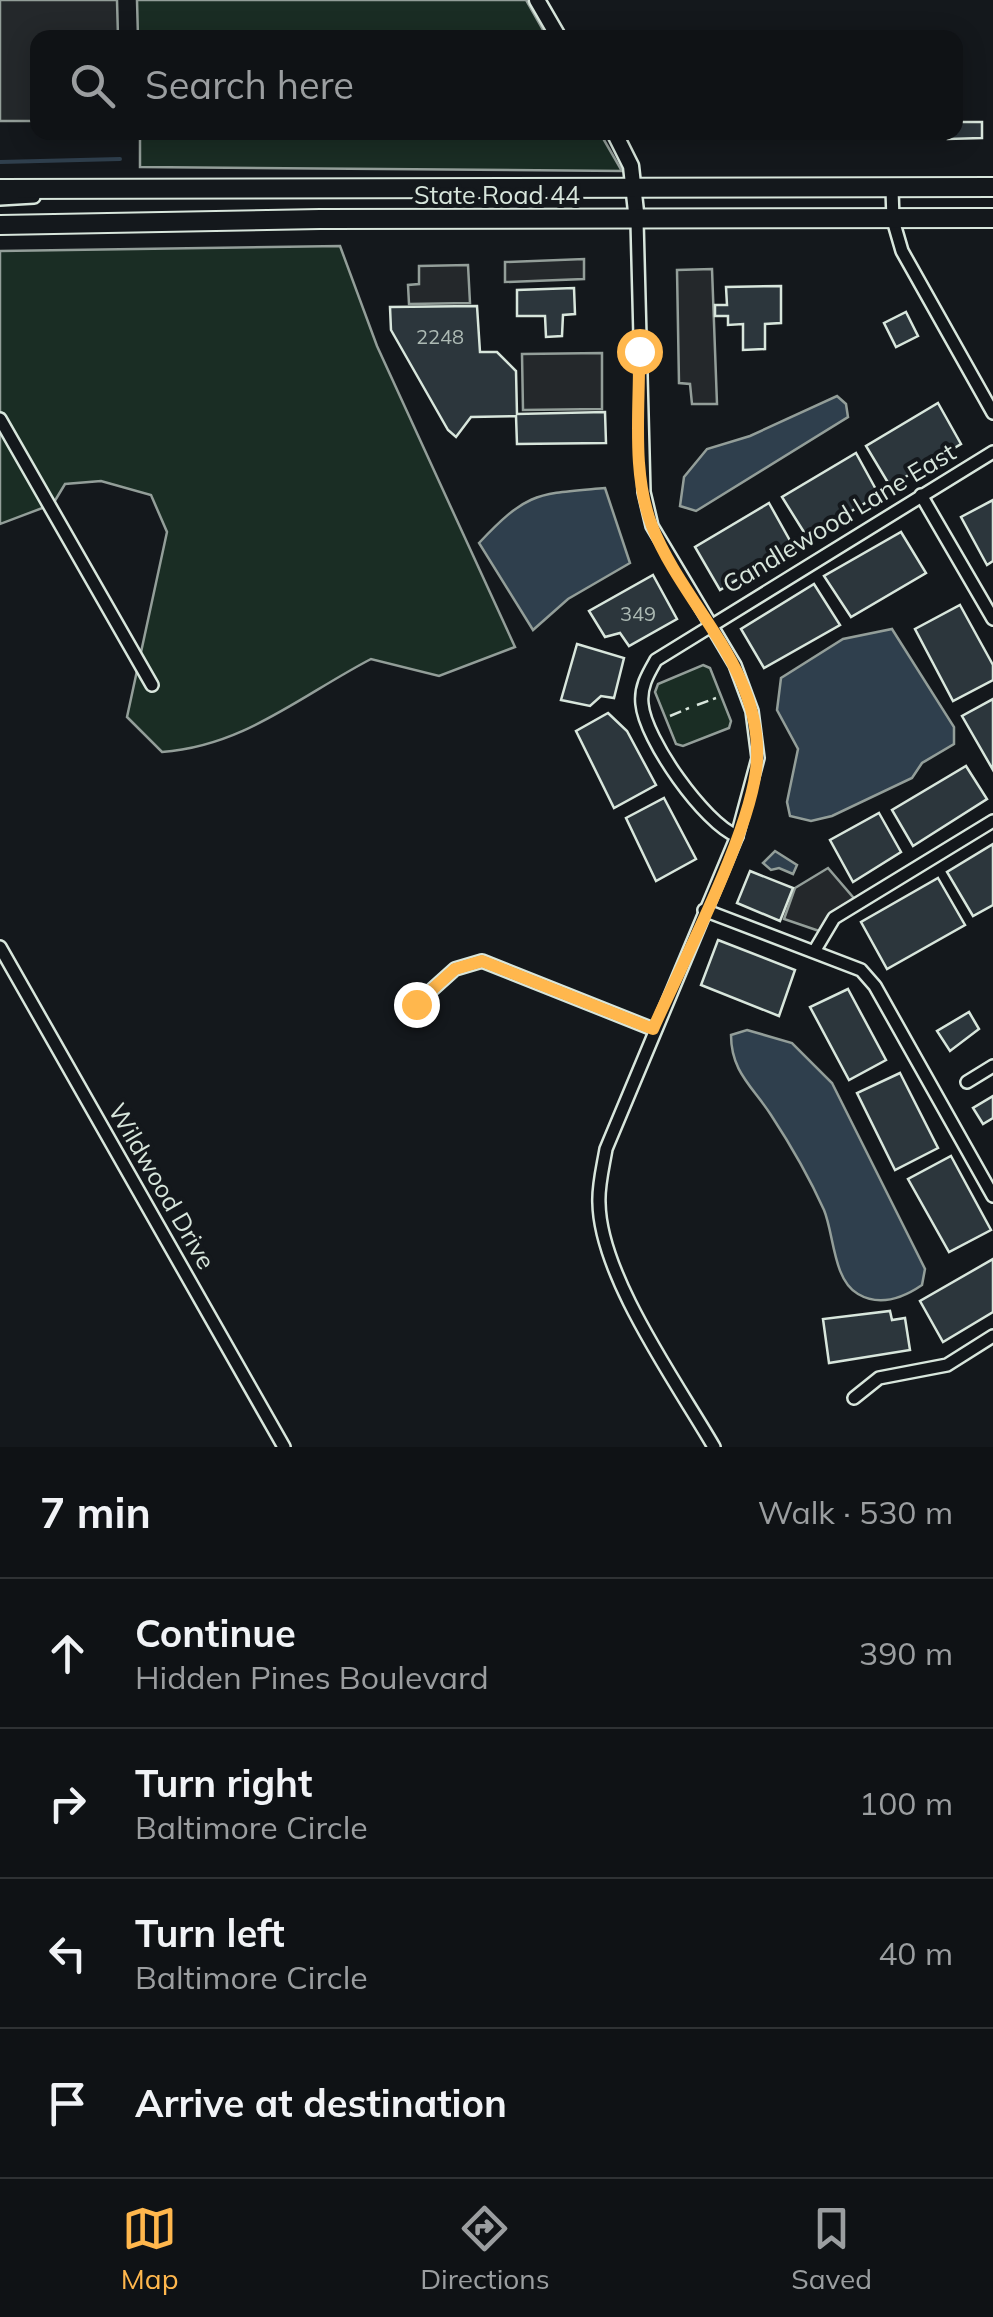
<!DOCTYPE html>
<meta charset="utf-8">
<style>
body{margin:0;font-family:Mulish,sans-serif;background:#1d2022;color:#f1f3f6}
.stop{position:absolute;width:30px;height:30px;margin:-22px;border:8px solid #ffb74d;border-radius:50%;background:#fff}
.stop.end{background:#ffb74d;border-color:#fff;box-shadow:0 2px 10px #0008}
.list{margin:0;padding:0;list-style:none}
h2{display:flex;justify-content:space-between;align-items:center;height:130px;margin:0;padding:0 40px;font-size:42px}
h2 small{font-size:32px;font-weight:400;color:#9b9ea0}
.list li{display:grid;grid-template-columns:65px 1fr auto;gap:30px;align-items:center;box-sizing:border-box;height:150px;padding:0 40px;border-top:2px solid #2f3234}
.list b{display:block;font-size:38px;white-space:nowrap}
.list p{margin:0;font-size:32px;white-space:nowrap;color:#9b9ea0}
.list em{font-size:32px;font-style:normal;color:#9b9ea0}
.icon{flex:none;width:55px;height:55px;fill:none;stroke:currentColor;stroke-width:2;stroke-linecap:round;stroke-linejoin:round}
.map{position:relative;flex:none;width:993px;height:1447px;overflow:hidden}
.search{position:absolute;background:#0f1215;box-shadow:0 5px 25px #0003;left:30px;right:30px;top:30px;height:110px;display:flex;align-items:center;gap:25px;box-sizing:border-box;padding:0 35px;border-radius:20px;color:#9b9ea0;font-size:38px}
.sheet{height:730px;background:#0f1215}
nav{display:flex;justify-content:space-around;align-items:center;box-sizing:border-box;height:140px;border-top:2px solid #2f3234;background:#0f1215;font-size:28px;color:#9b9ea0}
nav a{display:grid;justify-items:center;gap:5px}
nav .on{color:#ffb74d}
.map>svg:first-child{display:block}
</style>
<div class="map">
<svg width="993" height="1447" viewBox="0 0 993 1447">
<rect width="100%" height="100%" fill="#14181c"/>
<g fill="#1a2d24" stroke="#939e99" stroke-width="2.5">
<polygon points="137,0 526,0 547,37 138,37"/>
<polygon points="140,133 600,133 622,171 140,167"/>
<path d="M340 246 377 346 515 647 439 676 371 659C300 696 244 746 162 752L127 717 167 532 151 495 101 481 65 484 53 504 0 524V251Z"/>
<polygon points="703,665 710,668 731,721 729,728 683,746 676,744 655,692 658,684"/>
</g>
<g fill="#24282b" stroke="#939e99" stroke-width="2.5">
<polygon points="0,0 117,0 118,37 38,38 37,121 0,121"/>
<polygon points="584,259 584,279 505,282 505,262"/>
<polygon points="468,265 470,303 409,304 408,285 419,284 419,266"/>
<polygon points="712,269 717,404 692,404 690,384 679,383 677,270"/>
<polygon points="602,353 602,409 523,410 522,354"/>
<polygon points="828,868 858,903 825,933 784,919 795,888"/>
</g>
<g fill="#2f3f4d" stroke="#939e99" stroke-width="2.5">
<polygon points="837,396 846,404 848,417 696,511 680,506 684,477 707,449 750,436"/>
<path d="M605 488 630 563 568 599 533 630 479 543C528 491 537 494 605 488Z"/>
<polygon points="892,629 954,727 954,744 922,763 912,778 832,816 811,821 790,816 787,802 798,749 777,710 781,678 843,639"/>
<polygon points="775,851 797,865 793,874 779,868 771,870 763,863"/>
<path d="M747 1030 792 1043 832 1083 925 1269 922 1285C903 1298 880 1307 858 1294 833 1280 834 1234 824 1210 810 1179 790 1144 771 1115 753 1087 731 1072 731 1035Z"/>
</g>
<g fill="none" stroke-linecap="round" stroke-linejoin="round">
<polyline stroke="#2f3f4d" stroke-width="4" points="0,162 120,159"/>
</g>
<g fill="#2c363c" stroke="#d8e6dc" stroke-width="2.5">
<polygon points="956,122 982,122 982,138 948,139 949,132 956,132"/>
<polygon points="781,286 781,323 765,324 765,349 743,350 743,324 728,325 728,316 715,316 715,305 727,305 726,287"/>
<polygon points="574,288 575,314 563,315 562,336 546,337 545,316 517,316 517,290"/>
<polygon points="477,306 480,352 497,352 516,371 517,414 605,412 606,443 517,444 516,416 471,417 456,437 448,430 391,330 390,307"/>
<polygon points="906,312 918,336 896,347 884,323"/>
<polygon points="938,403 961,444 890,486 866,446"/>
<polygon points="856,453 879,495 807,537 782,497"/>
<polygon points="993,500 993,561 987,565 961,517"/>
<polygon points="769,503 793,546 720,590 695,547"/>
<polygon points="901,532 926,573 851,617 824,576"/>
<polygon points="653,575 677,619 629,646 620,633 605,637 589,611"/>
<polygon points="814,584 840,625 764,668 741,629"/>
<polygon points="960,605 993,665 993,680 953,701 915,629"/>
<polygon points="577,644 624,658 614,698 601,696 590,706 561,700"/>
<polygon points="993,699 993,770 962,716"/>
<polygon points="608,713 627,731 656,785 614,808 576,731"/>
<polygon points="966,766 987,799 913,846 892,810"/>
<polygon points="664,798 696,859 656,881 626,818"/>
<polygon points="879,813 901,852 853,882 830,840"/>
<polygon points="993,844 993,905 973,916 947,872"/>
<polygon points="750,871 793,888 780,921 737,903"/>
<polygon points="938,878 965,925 887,969 861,922"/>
<polygon points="718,940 795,970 779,1016 701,985"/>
<polygon points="848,989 886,1060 849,1080 810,1007"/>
<polygon points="969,1012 979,1029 950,1051 937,1031"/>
<polygon points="900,1073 938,1148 895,1170 857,1093"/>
<polygon points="993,1096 993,1118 983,1124 973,1108"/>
<polygon points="951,1156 991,1230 949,1252 908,1179"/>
<polygon points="993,1259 993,1312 943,1342 920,1301"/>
<polygon points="890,1311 892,1320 905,1318 910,1350 829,1363 823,1319"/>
</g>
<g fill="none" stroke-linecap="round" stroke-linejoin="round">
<g stroke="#d8e6dc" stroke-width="16">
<g id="minor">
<polyline points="892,189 893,220 902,251 993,413"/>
<polyline points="0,199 34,197"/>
<path d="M637 221 644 492 652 526 735 665 752 711 758 758 737 836 606 1149C603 1167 598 1186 599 1203 600 1276 677 1383 714 1447"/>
<polyline points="0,419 152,685"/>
<polyline points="921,495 993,619"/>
<path d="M737 836C704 823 645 739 642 704 640 687 648 674 656 660L993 452"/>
<polyline points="704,910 861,970 875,986 993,1196"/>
<polyline points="0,947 284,1447"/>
<polyline points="815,950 834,918 993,821"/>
<polyline points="416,1004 455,969 482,961 653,1029"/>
<polyline points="967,1082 993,1066"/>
<polyline points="854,1398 879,1378 947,1365 993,1336"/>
</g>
</g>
<g stroke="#d8e6dc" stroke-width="19">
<g id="tertiary">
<polyline points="537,0 559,38"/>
<polyline points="614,132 631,166 637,221"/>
</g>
</g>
<g stroke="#d8e6dc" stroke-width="22">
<g id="primary">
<polyline points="0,189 993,187"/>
<polyline points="0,225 320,219 993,218"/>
</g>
</g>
<use href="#minor" stroke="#14181c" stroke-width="11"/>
<use href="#tertiary" stroke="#14181c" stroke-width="14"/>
<use href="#primary" stroke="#14181c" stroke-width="18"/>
<g stroke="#d8e6dc" stroke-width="2.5" stroke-dasharray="12 5" stroke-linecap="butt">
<polyline points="697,705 716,698"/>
<polyline points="670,716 689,708"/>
</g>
</g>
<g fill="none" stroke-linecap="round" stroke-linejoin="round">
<path stroke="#ffb74d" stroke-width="12" d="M416 1004 455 969 482 961 653 1029C682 963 755 825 757 759 761 667 683 605 652 526 631 473 640 407 639 351"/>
</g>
<g text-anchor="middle" stroke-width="8" stroke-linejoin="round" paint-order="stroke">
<g font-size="20" fill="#adbab4">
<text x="440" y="344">2248</text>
<text x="638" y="621">349</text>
</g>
<g font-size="25" fill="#d8e6dc" stroke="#14181c">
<text x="497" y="204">State Road 44</text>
<text transform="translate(839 518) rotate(-31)" y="9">Candlewood Lane East</text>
<text transform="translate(162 1186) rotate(60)" y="9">Wildwood Drive</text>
</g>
</g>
</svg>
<div class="stop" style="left:639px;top:351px"></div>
<div class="stop end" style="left:416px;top:1004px"></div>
<div class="search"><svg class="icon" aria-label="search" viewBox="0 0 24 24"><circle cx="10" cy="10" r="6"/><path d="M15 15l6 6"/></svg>Search here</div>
</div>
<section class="sheet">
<h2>7 min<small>Walk · 530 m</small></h2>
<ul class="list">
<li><svg class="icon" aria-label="ahead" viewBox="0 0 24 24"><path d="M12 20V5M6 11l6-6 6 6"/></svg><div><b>Continue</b><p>Hidden Pines Boulevard</p></div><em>390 m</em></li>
<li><svg class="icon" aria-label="right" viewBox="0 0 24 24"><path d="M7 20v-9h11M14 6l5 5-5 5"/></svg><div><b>Turn right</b><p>Baltimore Circle</p></div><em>100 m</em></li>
<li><svg class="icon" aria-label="left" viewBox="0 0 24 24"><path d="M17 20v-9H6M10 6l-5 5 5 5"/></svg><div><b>Turn left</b><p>Baltimore Circle</p></div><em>40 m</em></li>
<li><svg class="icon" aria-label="arrive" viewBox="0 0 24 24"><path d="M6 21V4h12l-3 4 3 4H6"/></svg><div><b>Arrive at destination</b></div></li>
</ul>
</section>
<nav>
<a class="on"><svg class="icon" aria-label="map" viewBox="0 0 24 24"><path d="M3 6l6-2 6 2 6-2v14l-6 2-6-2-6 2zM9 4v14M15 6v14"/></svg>Map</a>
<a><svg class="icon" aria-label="directions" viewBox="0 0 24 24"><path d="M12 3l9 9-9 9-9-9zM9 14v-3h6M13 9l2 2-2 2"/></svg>Directions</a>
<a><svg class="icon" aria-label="saved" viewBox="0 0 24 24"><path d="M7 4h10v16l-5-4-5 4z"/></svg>Saved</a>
</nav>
